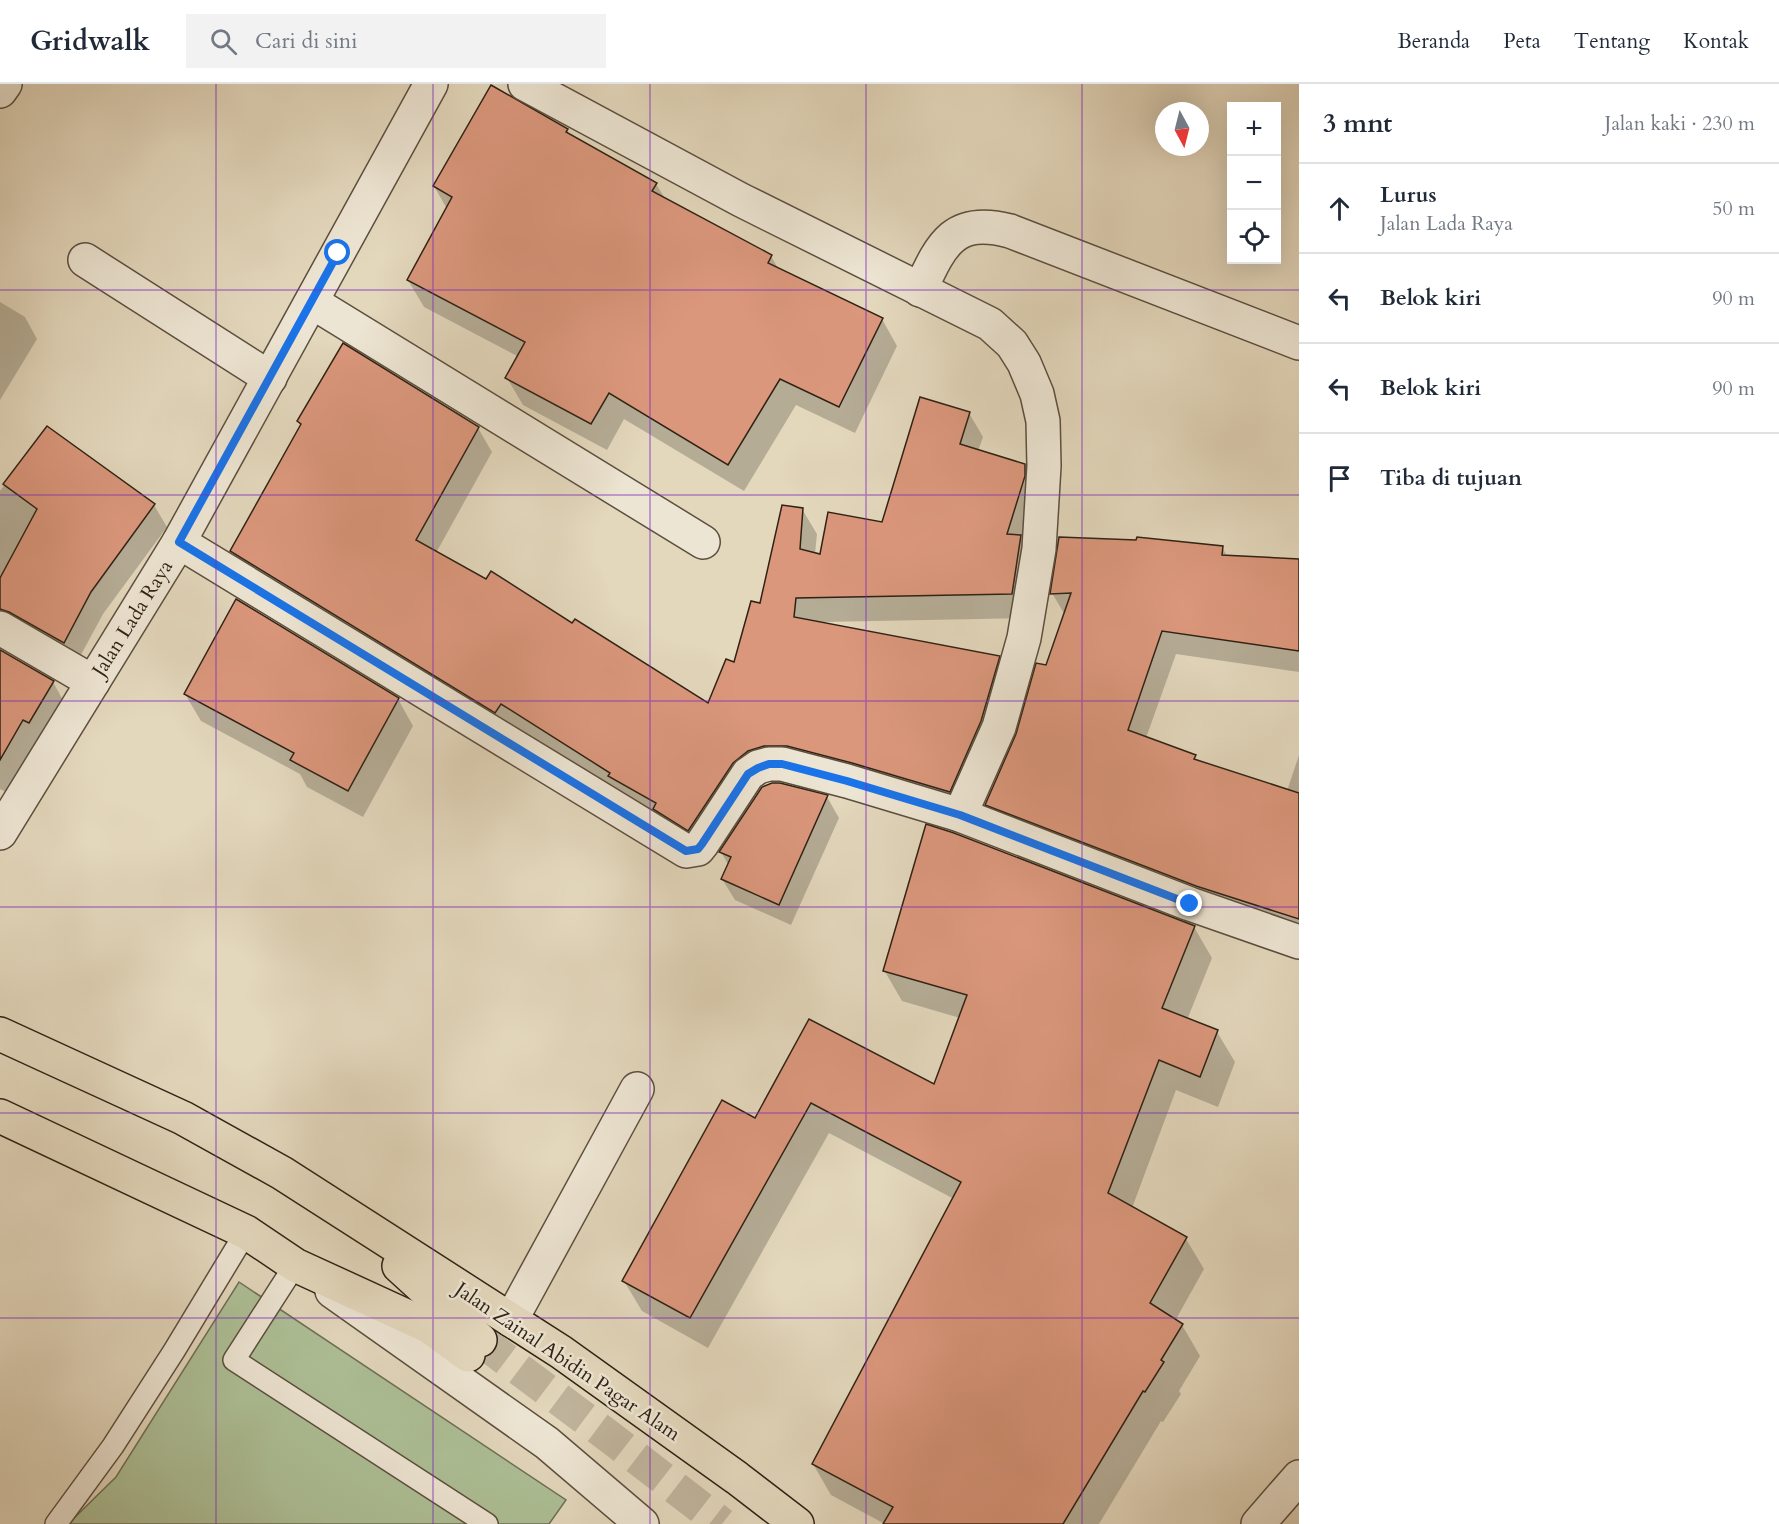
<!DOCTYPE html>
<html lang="id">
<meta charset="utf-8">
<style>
body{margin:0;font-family:Cardo,serif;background:#f2f2f3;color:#1f2937}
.controls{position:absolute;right:18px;top:18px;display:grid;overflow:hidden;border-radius:0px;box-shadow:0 6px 24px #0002}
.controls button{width:54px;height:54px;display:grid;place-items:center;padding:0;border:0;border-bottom:2px solid #e0e1e3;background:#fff;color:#1f2937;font:30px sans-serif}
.compass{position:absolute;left:1155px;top:18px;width:54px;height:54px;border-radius:50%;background:#fff;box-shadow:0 6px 24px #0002;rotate:173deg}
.stop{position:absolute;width:18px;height:18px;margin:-14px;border:4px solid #1a73e8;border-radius:50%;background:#fff}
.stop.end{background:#1a73e8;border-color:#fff;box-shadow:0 2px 6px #0008}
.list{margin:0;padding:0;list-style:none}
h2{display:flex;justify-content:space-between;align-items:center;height:78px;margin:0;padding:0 24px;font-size:26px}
h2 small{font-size:20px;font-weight:400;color:#747a83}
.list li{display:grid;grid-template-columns:39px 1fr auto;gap:18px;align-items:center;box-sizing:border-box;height:90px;padding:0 24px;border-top:2px solid #e0e1e3}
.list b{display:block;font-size:22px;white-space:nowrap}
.list p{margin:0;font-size:20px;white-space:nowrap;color:#747a83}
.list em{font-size:20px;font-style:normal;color:#747a83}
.icon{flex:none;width:33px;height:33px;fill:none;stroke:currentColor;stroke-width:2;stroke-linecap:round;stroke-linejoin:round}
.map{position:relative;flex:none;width:1299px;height:1440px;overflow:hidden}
header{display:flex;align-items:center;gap:36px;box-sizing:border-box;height:84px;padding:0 30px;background:#fff;border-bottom:2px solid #e0e1e3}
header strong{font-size:28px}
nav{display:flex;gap:33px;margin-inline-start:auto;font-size:21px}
.search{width:420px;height:54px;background:#f2f2f3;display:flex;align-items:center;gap:15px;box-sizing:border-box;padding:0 21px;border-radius:0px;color:#747a83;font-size:22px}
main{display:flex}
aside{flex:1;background:#fff}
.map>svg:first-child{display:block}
</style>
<header>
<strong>Gridwalk</strong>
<div class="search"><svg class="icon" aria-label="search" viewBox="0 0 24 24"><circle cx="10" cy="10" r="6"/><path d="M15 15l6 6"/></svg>Cari di sini</div>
<nav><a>Beranda</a><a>Peta</a><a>Tentang</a><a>Kontak</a></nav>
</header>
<main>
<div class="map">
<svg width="1299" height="1440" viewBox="0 0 1299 1440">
<rect width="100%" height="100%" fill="#e3d7bc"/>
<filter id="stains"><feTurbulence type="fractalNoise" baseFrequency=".00333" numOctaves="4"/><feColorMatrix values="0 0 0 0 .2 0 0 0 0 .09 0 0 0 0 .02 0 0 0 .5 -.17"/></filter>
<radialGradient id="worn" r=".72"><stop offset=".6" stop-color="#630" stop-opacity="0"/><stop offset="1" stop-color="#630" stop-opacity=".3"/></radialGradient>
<polygon fill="#adbf96" stroke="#6e7056" stroke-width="1.5" points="239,1198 566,1416 549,1440 68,1440 116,1393"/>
<g fill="#0003" fill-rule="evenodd">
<polygon points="567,46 569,51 656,100 666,116 771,172 779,186 882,235 897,262 855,349 796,321 744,407 624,335 607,366 523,321 507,294 519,273 424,223 408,196 447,125 434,102"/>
<polygon points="0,218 25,233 37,255 0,316"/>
<path d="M969 329 983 353 978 367 1024 381 1038 406 1026 534 822 538V539L999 573 1013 597 963 732 762 692 703 770 246 491 232 467 301 343 298 337 478 344 492 368 436 469 573 541 709 621 735 580 802 425 817 450 815 470 822 472 883 439ZM661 728 696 749 694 752 661 731Z"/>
<polygon points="48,344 154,421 167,443 103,530 76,580 0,552 0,407"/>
<polygon points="1222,463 1227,472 1299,476 1299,588 1176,570 1146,654 1195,673 1197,677 1287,707 1299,671 1299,854 1001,744 987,721 1047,582 1065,531 1052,509"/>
<polygon points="0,567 53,598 65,620 42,660 36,657 6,708 0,705"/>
<polygon points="185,610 398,615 413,642 363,733 307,703 300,690 201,637"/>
<polygon points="827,713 839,734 791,841 735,816 722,795 729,782 721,768"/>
<polygon points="1194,843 1212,874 1187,936 1217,948 1235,978 1218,1023 1176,1006 1132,1124 1186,1155 1204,1185 1175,1237 1182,1241 1200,1272 1179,1307 1181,1310 1163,1338 1161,1337 1099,1440 885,1440 831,1411 813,1380 954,1115 829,1049 708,1264 642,1227 624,1197 755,1036 809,937 935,1002 960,934 902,917 884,886"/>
</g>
<g fill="#db977c" stroke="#2f2215" stroke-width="1.5">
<polygon points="491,1 568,45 566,48 657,99 652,107 772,171 768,179 883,234 839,323 780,295 728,381 609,309 591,340 505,294 525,258 407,196 452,113 433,102"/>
<polygon points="343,259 479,343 416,456 486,495 491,487 572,539 575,535 708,619 726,575 734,578 751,517 760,519 782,421 803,424 800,465 820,470 828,428 882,438 920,313 970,328 960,360 1025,380 1025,392 1007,450 1021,451 1012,510 796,514 794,533 1000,572 981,637 950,708 852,679 787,662 764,662 748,667 733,679 688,747 653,725 656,719 608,692 610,689 501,620 495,629 230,467 301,340 297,337"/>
<polygon points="47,342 155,420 91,508 64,559 9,528 0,525 0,494 37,425 3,400"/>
<polygon points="1059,453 1136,456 1137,453 1223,462 1222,471 1299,475 1299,567 1162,547 1128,646 1196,671 1194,675 1299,709 1299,835 1196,802 985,721 1016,650 1036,579 1046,581 1071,509 1050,510"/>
<polygon points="236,515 399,614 348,707 290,676 294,669 184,610"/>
<polygon points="0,566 54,597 29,639 23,636 0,676"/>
<polygon points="772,699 780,699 828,711 779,821 721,795 731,773 719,768 762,703"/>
<polygon points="926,740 954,749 1195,842 1162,924 1218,946 1200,993 1159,976 1108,1109 1187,1153 1150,1219 1183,1240 1161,1276 1164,1278 1145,1308 1143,1307 1063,1440 883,1440 893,1423 812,1380 961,1098 811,1019 690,1234 622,1197 722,1016 755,1034 809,935 934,1000 967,911 883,887"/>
</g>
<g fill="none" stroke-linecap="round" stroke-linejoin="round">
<polyline stroke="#bfb39b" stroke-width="33" stroke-dasharray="33 16" stroke-linecap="butt" points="480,1256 611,1354 722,1440"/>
<g stroke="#5c4f3f" stroke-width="24">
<g id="service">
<polyline points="295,1181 234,1276 487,1440"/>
<polyline points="56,1440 113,1362 174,1267 246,1148"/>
</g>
</g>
<g stroke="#5c4f3f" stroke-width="36">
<g id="minor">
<polyline points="525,0 741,116 990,240 1012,260 1024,279 1037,310 1043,337 1044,382 1039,465 1024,554 999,643 960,731"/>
<polyline points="0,7 5,0"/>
<polyline points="85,176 270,294"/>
<path d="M920 206C941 161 953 132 1010 147L1299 259"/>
<polyline points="312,218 703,458"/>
<polyline points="179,458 686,767 698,765 702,760 748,690 758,683 769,680 782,680 847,697 960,731 1190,820 1299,858"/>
<polyline points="0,544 93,598"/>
<polyline points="0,749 179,458 431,0"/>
<polyline points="511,1236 637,1005"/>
<polyline points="1258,1440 1299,1393"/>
</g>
</g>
<g stroke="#5c4f3f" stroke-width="36">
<polyline id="tertiary" points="332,1207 547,1359 642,1440"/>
</g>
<g stroke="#2f2215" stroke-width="36">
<g id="trunk">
<polyline points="0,950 183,1034 282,1089 561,1268 737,1394 797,1440"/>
<polyline points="0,1032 246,1148 295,1181 428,1242 468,1271"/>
<polyline points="399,1182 480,1256"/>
</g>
</g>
<use href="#service" stroke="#ede5d3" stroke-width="21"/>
<use href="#minor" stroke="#ede5d3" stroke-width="33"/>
<use href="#tertiary" stroke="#ede5d3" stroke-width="33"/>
<use href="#trunk" stroke="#e3d7bc" stroke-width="33"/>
</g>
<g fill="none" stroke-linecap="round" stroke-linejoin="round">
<polyline stroke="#1a73e8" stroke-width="8" points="338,169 179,458 686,767 698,765 702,760 748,690 758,684 769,680 782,680 847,697 960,731 1190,820"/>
</g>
<path fill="none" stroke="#7b2cbf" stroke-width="1.5" stroke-opacity="0.55" d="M216 0V1440M433 0V1440M650 0V1440M866 0V1440M1082 0V1440M0 206H1299M0 411H1299M0 617H1299M0 823H1299M0 1029H1299M0 1234H1299"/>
<g text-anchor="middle" stroke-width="5" stroke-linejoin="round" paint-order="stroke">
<g font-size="20" fill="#2f2215" stroke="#ede5d3">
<text transform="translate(132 534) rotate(-58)" y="7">Jalan Lada Raya</text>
<text transform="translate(568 1277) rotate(34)" y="7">Jalan Zainal Abidin Pagar Alam</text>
</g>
</g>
<rect width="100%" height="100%" filter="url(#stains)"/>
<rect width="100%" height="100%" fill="url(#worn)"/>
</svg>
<div class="controls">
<button>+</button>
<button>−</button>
<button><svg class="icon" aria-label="locate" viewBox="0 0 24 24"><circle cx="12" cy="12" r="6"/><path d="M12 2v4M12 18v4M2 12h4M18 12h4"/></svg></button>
</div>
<svg class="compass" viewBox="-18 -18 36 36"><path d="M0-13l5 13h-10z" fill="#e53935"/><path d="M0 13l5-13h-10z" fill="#747a83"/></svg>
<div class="stop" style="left:338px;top:169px"></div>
<div class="stop end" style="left:1190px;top:820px"></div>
</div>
<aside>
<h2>3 mnt<small>Jalan kaki · 230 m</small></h2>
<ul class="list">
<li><svg class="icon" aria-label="ahead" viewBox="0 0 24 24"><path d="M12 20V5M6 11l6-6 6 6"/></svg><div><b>Lurus</b><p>Jalan Lada Raya</p></div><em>50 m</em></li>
<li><svg class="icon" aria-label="left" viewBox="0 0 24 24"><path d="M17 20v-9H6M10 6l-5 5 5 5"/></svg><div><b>Belok kiri</b></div><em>90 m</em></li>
<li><svg class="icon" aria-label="left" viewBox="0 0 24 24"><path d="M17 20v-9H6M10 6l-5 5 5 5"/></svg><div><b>Belok kiri</b></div><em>90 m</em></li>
<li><svg class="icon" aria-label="arrive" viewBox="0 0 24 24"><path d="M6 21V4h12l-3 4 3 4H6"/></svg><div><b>Tiba di tujuan</b></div></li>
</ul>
</aside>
</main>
